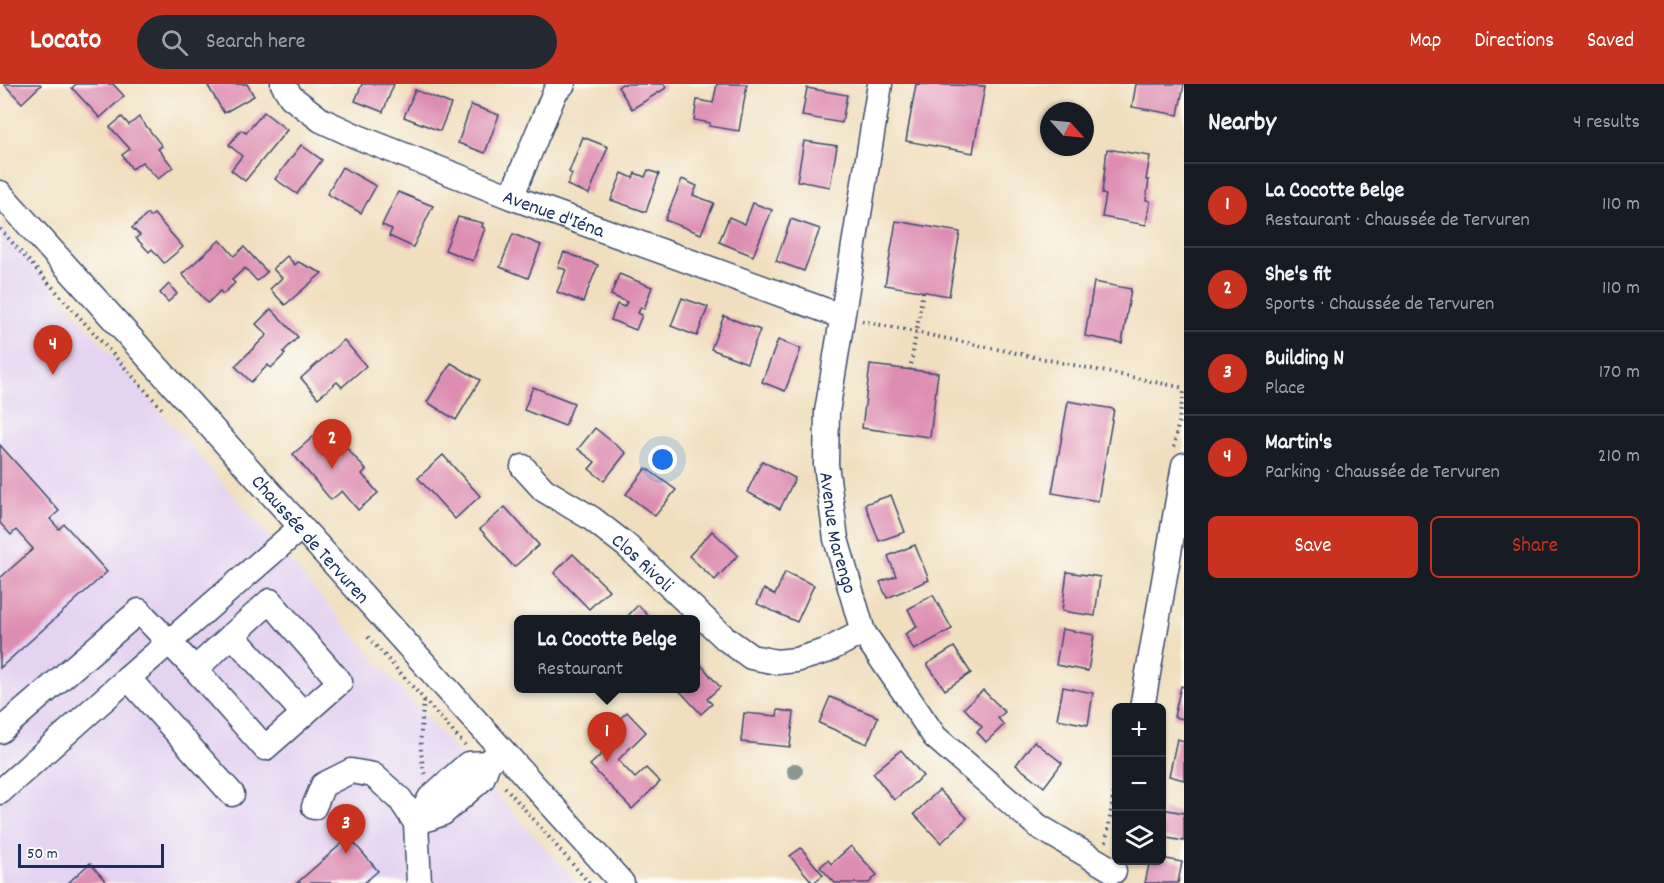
<!DOCTYPE html>
<meta charset="utf-8">
<style>
body{margin:0;font-family:Dekko,sans-serif;background:#242831;color:#f1f3f6}
.controls{position:absolute;right:18px;bottom:18px;display:grid;overflow:hidden;border-radius:9px;box-shadow:0 2px 4px #0004}
.controls button{width:54px;height:54px;display:grid;place-items:center;padding:0;border:0;border-bottom:2px solid #363941;background:#171b24;color:#f1f3f6;font:30px sans-serif}
.compass{position:absolute;left:1040px;top:18px;width:54px;height:54px;border-radius:50%;background:#171b24;box-shadow:0 2px 4px #0004;rotate:117deg}
.scale{position:absolute;left:18px;bottom:15px;width:146px;box-sizing:border-box;padding-left:6px;border:3px solid #1b2f5e;border-top:0;font-size:16px;line-height:21px;white-space:nowrap;color:#1b2f5e;-webkit-text-stroke:4px #fdfcf7;paint-order:stroke}
.you{position:absolute;left:663px;top:376px;width:21px;height:21px;margin:-15px;border:4px solid #fff;border-radius:50%;background:#1a73e8;box-shadow:0 0 0 9px #1a73e833}
.badge{display:grid;place-items:center;width:39px;height:39px;border-radius:50%;background:#c8321e;color:#fff;font-size:20px;font-weight:700}
.pin{position:absolute;translate:-50% -50px;filter:drop-shadow(0 2px 3px #0008)}
.pin::after{content:'';position:absolute;top:32px;width:21px;height:18px;background:inherit;clip-path:polygon(0 0,100% 0,50% 100%)}
.popup{position:absolute;left:514px;top:531px;width:186px;height:78px;box-sizing:border-box;display:grid;place-content:center;border-radius:9px;background:#171b24;filter:drop-shadow(0 2px 4px #0005);font-size:20px;white-space:nowrap;color:#9ea1a6}
.popup b{font-size:22px;color:#f1f3f6}
.popup::after{content:'';position:absolute;left:50%;top:100%;margin-left:-12px;border:12px solid transparent;border-top-color:#171b24}
.list{margin:0;padding:0;list-style:none}
h2{display:flex;justify-content:space-between;align-items:center;height:78px;margin:0;padding:0 24px;font-size:26px}
h2 small{font-size:20px;font-weight:400;color:#9ea1a6}
.list li{display:grid;grid-template-columns:39px 1fr auto;gap:18px;align-items:center;box-sizing:border-box;height:84px;padding:0 24px;border-top:2px solid #363941}
.list b{display:block;font-size:22px;white-space:nowrap}
.list p{margin:0;font-size:20px;white-space:nowrap;color:#9ea1a6}
.list em{font-size:20px;font-style:normal;color:#9ea1a6}
.actions{display:flex;gap:12px;padding:18px 24px}
.actions a{flex:1;padding:14px 0;border:2px solid #c8321e;border-radius:9px;text-align:center;font-size:21px;color:#c8321e}
.actions .main{background:#c8321e;color:#fff}
.icon{flex:none;width:33px;height:33px;fill:none;stroke:currentColor;stroke-width:2;stroke-linecap:round;stroke-linejoin:round}
.map{position:relative;flex:none;width:1184px;height:799px;overflow:hidden}
header{display:flex;align-items:center;gap:36px;box-sizing:border-box;height:84px;padding:0 30px;background:#c8321e;color:#fff}
header strong{font-size:28px}
nav{display:flex;gap:33px;margin-inline-start:auto;font-size:21px}
.search{width:420px;height:54px;background:#242831;display:flex;align-items:center;gap:15px;box-sizing:border-box;padding:0 21px;border-radius:33px;color:#9ea1a6;font-size:22px}
main{display:flex}
aside{flex:1;background:#171b24}
.map>svg:first-child{display:block}
</style>
<header>
<strong>Locato</strong>
<div class="search"><svg class="icon" aria-label="search" viewBox="0 0 24 24"><circle cx="10" cy="10" r="6"/><path d="M15 15l6 6"/></svg>Search here</div>
<nav><a>Map</a><a>Directions</a><a>Saved</a></nav>
</header>
<main>
<div class="map">
<svg width="1184" height="799" viewBox="0 0 1184 799">
<rect width="100%" height="100%" fill="#fdfcf7"/>
<filter id="ink" filterUnits="userSpaceOnUse"><feTurbulence type="fractalNoise" baseFrequency=".0167" numOctaves="2"/><feDisplacementMap in="SourceGraphic" scale="12" xChannelSelector="R" yChannelSelector="G"/><feConvolveMatrix kernelMatrix="1 2 1 2 8 2 1 2 1" color-interpolation-filters="sRGB"/></filter>
<filter id="wash" filterUnits="userSpaceOnUse"><feTurbulence type="fractalNoise" baseFrequency=".008" numOctaves="4" result="noise"/><feDisplacementMap in="SourceGraphic" scale="24" xChannelSelector="R" yChannelSelector="G"/><feGaussianBlur stdDeviation="1.35" result="paint"/><feColorMatrix in="noise" values="0 0 0 0 0 0 0 0 0 0 0 0 0 0 0 0 0 1.4 0 .05"/><feComposite in="paint" operator="in"/></filter>
<g filter="url(#wash)">
<rect width="100%" height="100%" fill="#f0dfbe"/>
<polygon fill="#e4d3f1" points="0,142 393,596 577,799 0,799"/>
<g id="blocks">
<g fill="#de8db2">
<polygon points="4,0 40,0 41,1 22,19"/>
<polygon points="76,0 113,0 124,12 100,34 72,4"/>
<polygon points="212,0 247,0 254,12 224,29 208,2"/>
<polygon points="362,0 394,0 383,28 355,17"/>
<polygon points="622,0 664,0 666,4 632,25 618,3"/>
<polygon points="717,0 747,0 739,47 709,42 710,39 694,36 697,16 713,19"/>
<polygon points="916,0 985,2 973,69 906,57"/>
<polygon points="1136,0 1184,0 1178,31 1132,23"/>
<polygon points="807,4 847,11 842,39 802,32"/>
<polygon points="415,6 451,20 440,47 404,33"/>
<polygon points="471,21 499,31 485,69 458,59"/>
<polygon points="264,28 287,46 245,97 231,86 242,72 229,61 241,46 246,49"/>
<polygon points="122,33 129,41 139,33 162,62 158,65 173,83 158,95 142,78 132,85 122,71 130,65 110,43"/>
<polygon points="583,53 608,63 589,110 567,101 572,90 569,88"/>
<polygon points="804,57 837,62 830,103 797,97"/>
<polygon points="301,61 322,76 297,110 275,95"/>
<polygon points="1107,65 1150,72 1146,96 1149,96 1146,116 1150,117 1146,141 1102,133 1106,111 1102,110"/>
<polygon points="342,83 376,102 361,129 327,110"/>
<polygon points="648,86 659,90 646,128 611,116 622,89 633,94 635,89 645,93"/>
<polygon points="682,95 697,102 693,111 714,119 701,150 665,136"/>
<polygon points="398,108 433,122 413,163 389,152 392,145 382,141"/>
<polygon points="753,119 772,126 753,172 719,158 729,133 745,140"/>
<polygon points="148,130 150,133 154,130 183,163 164,179 152,165 149,168 136,154 140,151 132,144"/>
<polygon points="458,133 483,139 482,143 485,144 473,177 445,166"/>
<polygon points="791,135 820,145 804,187 776,177"/>
<polygon points="896,137 960,148 949,212 885,201"/>
<polygon points="513,150 541,161 528,194 500,183"/>
<polygon points="220,156 234,172 244,163 267,188 257,197 245,184 232,196 235,199 223,210 220,207 208,219 182,190"/>
<polygon points="564,168 598,181 583,218 557,208 566,186 558,183"/>
<polygon points="287,172 295,181 298,178 322,189 285,221 270,205 282,194 273,185"/>
<polygon points="619,190 652,203 644,225 641,223 638,229 642,231 636,246 611,236 617,220 624,223 627,218 611,211"/>
<polygon points="1094,198 1131,205 1122,259 1085,252"/>
<polygon points="169,200 177,210 168,218 160,209"/>
<polygon points="682,214 708,223 697,252 671,242"/>
<polygon points="271,225 298,253 283,268 285,270 271,284 268,281 251,298 235,282 267,251 256,240"/>
<polygon points="724,232 760,246 747,279 711,265"/>
<polygon points="344,256 366,282 342,303 337,298 318,314 301,294"/>
<polygon points="778,256 801,265 785,307 762,298"/>
<polygon points="451,279 480,296 456,336 427,318"/>
<polygon points="870,281 938,289 930,353 862,344"/>
<polygon points="533,303 574,319 565,342 524,326"/>
<polygon points="1068,317 1114,325 1098,417 1052,409"/>
<polygon points="327,341 366,386 362,390 378,409 358,426 342,407 331,416 293,370"/>
<polygon points="595,344 626,369 604,397 589,385 595,378 578,365"/>
<polygon points="0,361 59,427 50,435 59,445 64,440 107,488 0,584 0,494 33,465 16,446 11,451 0,439"/>
<polygon points="443,371 480,412 455,435 418,394"/>
<polygon points="762,377 795,394 780,425 747,408"/>
<polygon points="646,384 676,406 655,432 626,410"/>
<polygon points="891,411 905,448 879,457 865,420"/>
<polygon points="505,423 539,461 514,483 480,445"/>
<polygon points="712,447 738,471 715,496 689,472"/>
<polygon points="915,461 929,496 887,514 880,498 896,492 888,472"/>
<polygon points="573,470 609,506 589,525 554,489"/>
<polygon points="785,488 814,501 797,538 757,520 764,505 775,511"/>
<polygon points="1067,488 1100,493 1095,532 1062,527"/>
<polygon points="933,511 952,545 914,566 905,550 917,543 908,525"/>
<polygon points="638,521 652,536 624,536"/>
<polygon points="1062,545 1094,551 1088,587 1056,581"/>
<polygon points="954,563 971,589 945,606 927,580"/>
<polygon points="696,575 720,603 707,615 712,620 701,630 677,604 696,604"/>
<polygon points="1181,602 1184,603 1184,635 1174,633"/>
<polygon points="1063,603 1093,609 1088,641 1057,635"/>
<polygon points="983,606 1005,628 998,634 1004,641 986,658 977,648 982,643 964,624"/>
<polygon points="830,613 878,633 867,660 819,639"/>
<polygon points="778,626 794,628 790,663 741,658 744,629 777,632"/>
<polygon points="627,628 646,648 618,676 635,694 646,684 660,698 632,725 590,681 605,667 596,658"/>
<polygon points="1177,655 1184,657 1184,696 1169,692"/>
<polygon points="1034,657 1062,679 1044,703 1016,681"/>
<polygon points="901,666 923,692 894,716 873,689"/>
<polygon points="939,706 967,734 941,759 914,730"/>
<polygon points="1162,725 1184,729 1184,757 1162,753"/>
<polygon points="349,753 378,787 364,799 297,799"/>
<polygon points="851,762 877,791 869,799 835,799 820,783 828,776 831,780"/>
<polygon points="801,764 823,791 813,799 790,772"/>
<polygon points="1162,774 1182,778 1178,799 1145,799 1150,776 1162,776"/>
<polygon points="90,779 107,799 68,799"/>
</g>
</g>
</g>
<g filter="url(#ink)">
<use href="#blocks" fill-opacity="0" stroke="#3b496c" stroke-width="1.5"/>
<g fill="none" stroke-linecap="round" stroke-linejoin="round">
<g stroke="#3b496c" stroke-width="27">
<g id="minor">
<path id="s1" d="M283 0 291 13 321 36 358 53 511 113 841 232"/>
<path id="s2" d="M880 0 827 328 826 380 836 455 863 548 935 653 1038 742 1114 787"/>
<path id="s3" d="M0 109 622 799"/>
<polyline points="511,113 555,8 563,0"/>
<path id="s4" d="M523 383 544 406 591 434 627 462 726 555 751 573 777 578 796 576 826 567 863 548"/>
<polyline points="232,551 304,630"/>
<polyline points="128,594 300,444"/>
<polyline points="1142,624 1184,381"/>
<polyline points="0,647 139,527 195,585 265,664 340,598 270,517 195,585"/>
<polyline points="0,708 128,594 232,710"/>
<polyline points="314,723 323,701 351,687 373,691 400,715 416,739 419,799"/>
<polyline points="416,739 443,729 482,695 488,679 500,667"/>
<polyline points="416,739 430,714 468,680 488,679"/>
</g>
</g>
<g stroke="#3b496c" stroke-width="4" stroke-dasharray="1.5 4.5" stroke-linecap="butt">
<polyline points="0,145 164,327"/>
<polyline points="862,237 1184,304"/>
<polyline points="910,286 923,207"/>
<polyline points="1174,363 1184,308"/>
<polyline points="368,553 465,661"/>
<path d="M424 617C421 642 418 665 425 690"/>
<polyline points="505,703 589,799"/>
<polyline points="1106,758 1116,696"/>
</g>
<use href="#minor" stroke="#fff" stroke-width="24"/>
</g>
<circle fill="#8c9691" cx="795" cy="687" r="8"/>
</g>
<g text-anchor="middle" stroke-width="4.5" stroke-linejoin="round" paint-order="stroke">
<g font-size="20" fill="#1b2f5e" stroke="#fdfcf7">
<text dy="7" stroke="none"><textPath href="#s1" startOffset="304">Avenue d'Iéna</textPath></text>
<text dy="7" stroke="none"><textPath href="#s2" startOffset="454">Avenue Marengo</textPath></text>
<text dy="7" stroke="none"><textPath href="#s3" startOffset="465">Chaussée de Tervuren</textPath></text>
<text dy="7" stroke="none"><textPath href="#s4" startOffset="154">Clos Rivoli</textPath></text>
</g>
</g>
</svg>
<div class="controls">
<button>+</button>
<button>−</button>
<button><svg class="icon" aria-label="layers" viewBox="0 0 24 24"><path d="M12 4l9 5-9 5-9-5zM3 14l9 5 9-5"/></svg></button>
</div>
<svg class="compass" viewBox="-18 -18 36 36"><path d="M0-13l5 13h-10z" fill="#e53935"/><path d="M0 13l5-13h-10z" fill="#9ea1a6"/></svg>
<div class="scale">50 m</div>
<div class="you"></div>
<div class="pin badge" style="left:607px;top:678px">1</div>
<div class="popup"><b>La Cocotte Belge</b>Restaurant</div>
<div class="pin badge" style="left:332px;top:385px">2</div>
<div class="pin badge" style="left:346px;top:770px">3</div>
<div class="pin badge" style="left:53px;top:291px">4</div>
</div>
<aside>
<h2>Nearby<small>4 results</small></h2>
<ul class="list">
<li><span class="badge">1</span><div><b>La Cocotte Belge</b><p>Restaurant · Chaussée de Tervuren</p></div><em>110 m</em></li>
<li><span class="badge">2</span><div><b>She's fit</b><p>Sports · Chaussée de Tervuren</p></div><em>110 m</em></li>
<li><span class="badge">3</span><div><b>Building N</b><p>Place</p></div><em>170 m</em></li>
<li><span class="badge">4</span><div><b>Martin's</b><p>Parking · Chaussée de Tervuren</p></div><em>210 m</em></li>
</ul>
<div class="actions"><a class="main">Save</a><a>Share</a></div>
</aside>
</main>
